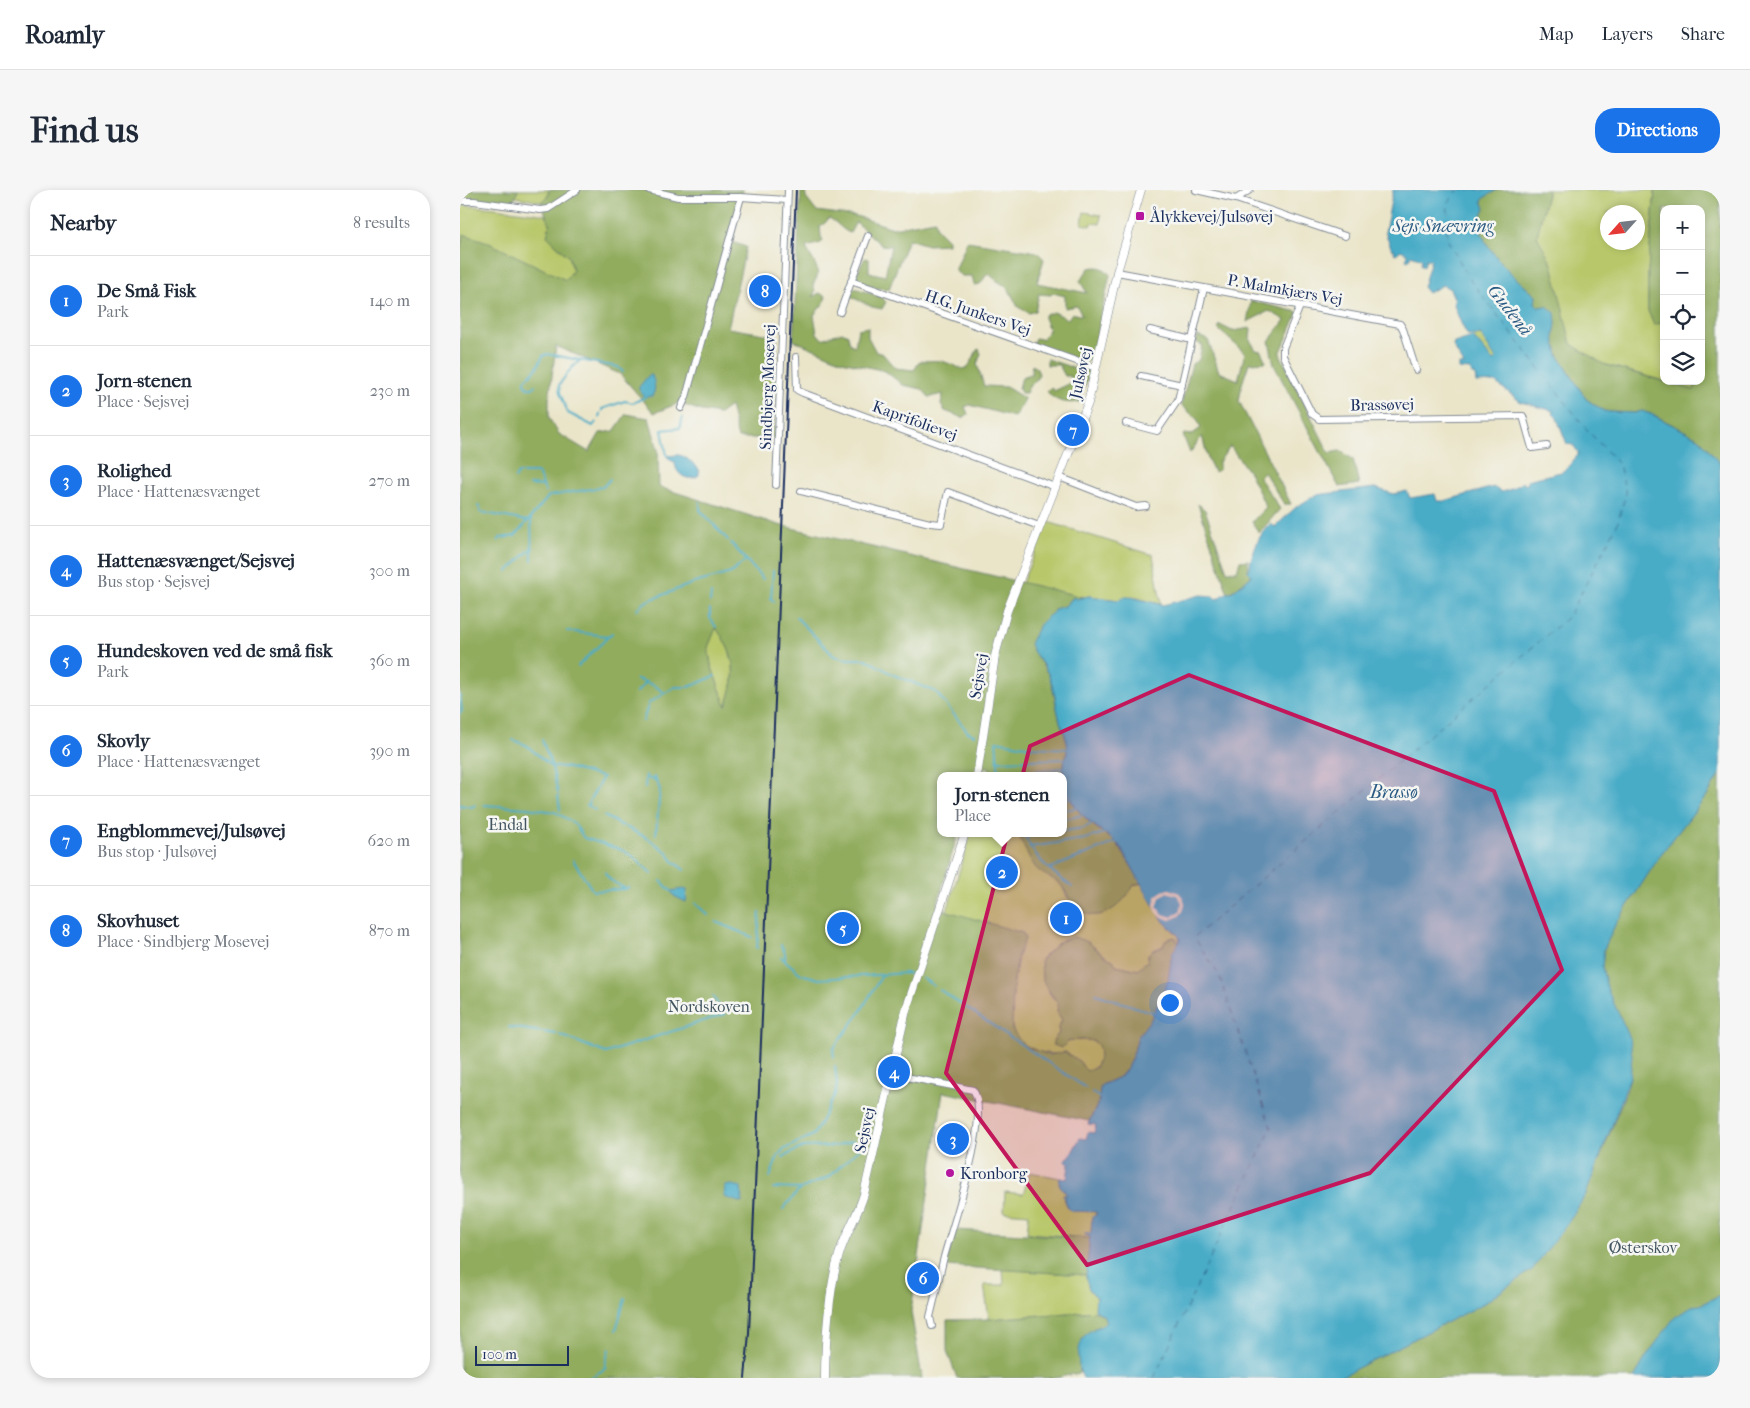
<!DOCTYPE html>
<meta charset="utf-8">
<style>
body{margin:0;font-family:"IM FELL French Canon",serif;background:#f6f6f7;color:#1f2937}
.controls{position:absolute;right:15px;top:15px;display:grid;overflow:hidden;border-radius:10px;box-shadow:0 2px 8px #0003}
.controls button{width:45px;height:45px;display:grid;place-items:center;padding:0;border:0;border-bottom:1px solid #e0e1e3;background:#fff;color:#1f2937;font:25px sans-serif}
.compass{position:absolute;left:1140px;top:15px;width:45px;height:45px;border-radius:50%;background:#fff;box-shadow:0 2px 8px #0003;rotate:243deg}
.scale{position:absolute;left:15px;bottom:12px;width:94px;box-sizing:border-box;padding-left:5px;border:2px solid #1b2f5e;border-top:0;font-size:14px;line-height:18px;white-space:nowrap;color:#1b2f5e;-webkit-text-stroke:4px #f6f6f2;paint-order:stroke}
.you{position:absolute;left:709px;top:812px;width:18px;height:18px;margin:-12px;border:4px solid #fff;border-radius:50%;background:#1a73e8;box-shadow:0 0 0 8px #1a73e833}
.badge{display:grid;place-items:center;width:32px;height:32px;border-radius:50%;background:#1a73e8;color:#fff;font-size:16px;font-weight:700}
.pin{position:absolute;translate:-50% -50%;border:2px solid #fff;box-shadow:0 1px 5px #0006}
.popup{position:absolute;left:477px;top:582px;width:130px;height:65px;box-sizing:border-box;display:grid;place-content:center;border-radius:10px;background:#fff;filter:drop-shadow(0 1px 4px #0005);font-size:16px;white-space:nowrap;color:#747a83}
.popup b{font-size:19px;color:#1f2937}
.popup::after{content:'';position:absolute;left:50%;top:100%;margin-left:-10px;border:10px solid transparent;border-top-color:#fff}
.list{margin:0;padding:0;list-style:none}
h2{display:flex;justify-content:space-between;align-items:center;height:65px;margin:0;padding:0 20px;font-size:21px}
h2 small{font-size:16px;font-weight:400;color:#747a83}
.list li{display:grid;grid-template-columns:32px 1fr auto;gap:15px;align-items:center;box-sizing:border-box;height:90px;padding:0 20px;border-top:1px solid #e0e1e3}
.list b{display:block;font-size:19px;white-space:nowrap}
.list p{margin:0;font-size:16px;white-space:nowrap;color:#747a83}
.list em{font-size:16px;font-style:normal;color:#747a83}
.icon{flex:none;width:28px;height:28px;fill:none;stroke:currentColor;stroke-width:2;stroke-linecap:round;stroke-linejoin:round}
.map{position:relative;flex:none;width:1260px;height:1188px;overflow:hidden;border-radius:20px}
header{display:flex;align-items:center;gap:30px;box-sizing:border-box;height:70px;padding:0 25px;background:#fff;border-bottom:1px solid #e0e1e3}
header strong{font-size:24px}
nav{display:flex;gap:28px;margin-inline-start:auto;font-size:18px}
.intro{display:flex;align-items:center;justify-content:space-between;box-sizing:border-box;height:120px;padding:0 30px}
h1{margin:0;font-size:35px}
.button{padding:12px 22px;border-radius:20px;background:#1a73e8;color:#fff;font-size:18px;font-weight:700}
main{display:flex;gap:30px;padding:0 30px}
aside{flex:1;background:#fff;border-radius:20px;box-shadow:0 2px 8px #0003}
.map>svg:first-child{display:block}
</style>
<header>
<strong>Roamly</strong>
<nav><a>Map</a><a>Layers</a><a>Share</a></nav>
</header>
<div class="intro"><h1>Find us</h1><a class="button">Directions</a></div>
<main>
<aside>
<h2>Nearby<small>8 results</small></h2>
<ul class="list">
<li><span class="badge">1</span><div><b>De Små Fisk</b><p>Park</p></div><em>140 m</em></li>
<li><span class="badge">2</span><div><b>Jorn-stenen</b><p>Place · Sejsvej</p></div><em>230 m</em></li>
<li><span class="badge">3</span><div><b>Rolighed</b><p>Place · Hattenæsvænget</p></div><em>270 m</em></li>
<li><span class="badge">4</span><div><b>Hattenæsvænget/Sejsvej</b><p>Bus stop · Sejsvej</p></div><em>300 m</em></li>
<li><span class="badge">5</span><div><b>Hundeskoven ved de små fisk</b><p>Park</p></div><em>360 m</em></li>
<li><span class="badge">6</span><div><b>Skovly</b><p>Place · Hattenæsvænget</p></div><em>390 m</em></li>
<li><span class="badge">7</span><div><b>Engblommevej/Julsøvej</b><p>Bus stop · Julsøvej</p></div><em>620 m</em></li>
<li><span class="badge">8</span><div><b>Skovhuset</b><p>Place · Sindbjerg Mosevej</p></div><em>870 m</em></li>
</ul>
</aside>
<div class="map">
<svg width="1260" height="1188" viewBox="0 0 1260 1188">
<rect width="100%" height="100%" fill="#f6f6f2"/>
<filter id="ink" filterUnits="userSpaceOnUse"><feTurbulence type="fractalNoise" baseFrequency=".02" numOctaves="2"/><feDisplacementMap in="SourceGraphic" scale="10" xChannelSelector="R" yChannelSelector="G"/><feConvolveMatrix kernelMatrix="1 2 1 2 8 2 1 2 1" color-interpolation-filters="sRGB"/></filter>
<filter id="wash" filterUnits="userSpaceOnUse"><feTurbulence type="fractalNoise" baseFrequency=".0096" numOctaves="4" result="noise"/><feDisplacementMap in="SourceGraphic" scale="20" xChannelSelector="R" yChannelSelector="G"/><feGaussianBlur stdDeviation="1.12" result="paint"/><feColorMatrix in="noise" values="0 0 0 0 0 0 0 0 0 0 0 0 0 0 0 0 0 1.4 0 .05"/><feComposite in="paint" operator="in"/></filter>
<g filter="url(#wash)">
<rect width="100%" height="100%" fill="#eae5c9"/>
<g fill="#b7c769" stroke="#697b64" fill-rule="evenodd">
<polygon points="58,0 89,0 87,7 81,12 55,7"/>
<path d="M1088 0H1195L1188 81V121L1194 135 1204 132V191L1143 174 1111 154 1101 115 1077 46ZM1148 22H1178V52H1148Z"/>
<polygon points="0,15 35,18 86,25 90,35 87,46 109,67 113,80 106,91 74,75 3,44 0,63"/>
<polygon points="624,22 641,25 640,34 632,33 631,36 622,34"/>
<polygon points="1241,118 1250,138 1246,170 1241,181"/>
<polygon points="1021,145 1037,169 1033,171 1013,147"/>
<polygon points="1204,191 1237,191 1234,200"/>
<polygon points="588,332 693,365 701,414 677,408 665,407 659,410 630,406 623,407 562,393"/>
<path d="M256 437C276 466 278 484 266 517L251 475 248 457Z"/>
<path d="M511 643H557L577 679 591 687 602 696 607 707 639 725C655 718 666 709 674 695L682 693 705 733 719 746 720 754 715 747 709 748 703 756 688 764 687 772 679 780 656 775 653 770 646 767 637 759 614 747 599 752 581 769 582 787 590 804 598 814 597 821 602 830 598 838 599 843 593 851 602 858 610 850C622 853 641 843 640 865 639 872 636 877 629 881L625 880 620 872 605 862C588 868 559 858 553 840 549 829 555 774 559 763 560 758 562 754 565 749L487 721Z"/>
<path d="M570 982 600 988V994L608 1006H603C605 1012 607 1017 613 1021H636V1025L632 1027 631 1044 625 1043 630 1046V1048L567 1043 569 1024 544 1022 545 1002 563 1004Z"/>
<polygon points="543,1079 626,1085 629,1099 636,1107 636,1121 529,1129 524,1095 544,1095"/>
</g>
<g fill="#91ac5d" stroke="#566e5e" fill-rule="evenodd">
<polygon points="0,0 58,0 52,15 0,8"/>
<path d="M89 0H283L272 52 286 57 268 138 317 146 314 248H278L270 216 259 224 241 221 219 213 194 223 160 184 96 156 89 209V228L99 244 129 262 140 243 154 241 166 224 189 228 198 260 199 297 319 335 623 407 616 409 613 407 605 416 595 419 592 424 577 439 572 459 590 487 600 532 608 553V559L603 578 605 597 610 608 616 618 631 634 656 652 682 693 674 695C663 715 638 738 616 717 609 711 607 702 601 695 594 688 585 686 578 680 571 674 562 652 557 643H603V586H532L528 576 517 586H481V643H498L477 715 487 721 563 743 565 749 558 765 553 797 552 839 561 852 570 858 589 865 605 862 620 872 623 877 627 881 635 878C642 864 643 848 622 850 617 850 615 851 610 850L602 858 593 855V851L599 843 598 838 602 830 597 822 598 814C593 805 584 797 582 786 581 781 582 775 581 770L599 752 614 747 628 752 646 767 653 770 656 775 678 780 683 774 687 772C690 756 692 762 703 756L705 751 714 747 720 754 712 766 708 791 701 809 691 829 678 846 674 862 667 878 661 886 643 894 639 912 629 931 483 902 451 1121 462 1188H0V63L3 44 25 51 106 90 113 80 109 67 87 46 90 35 81 12 87 7ZM256 438C276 466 278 484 266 516L251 475 248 457Z"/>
<path d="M341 0H345L346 8 356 21 396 26 433 38 475 30 477 39 488 50V54L468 55 448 49 429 99 416 98 396 90 398 81 405 68 409 69V82L425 86 431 56 421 55 396 32 390 43C382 40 377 32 369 28L365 33 360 36 361 47 363 50 361 53 346 57C352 71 364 81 353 94L355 101 353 107 359 103 366 106 364 113 354 125 357 143 362 149 382 142 388 145 390 154 395 156 398 139 408 137V147L416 162 423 164 435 178 454 180 460 171C467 171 475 170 481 171 505 177 504 189 517 160L519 159 521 164 517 174 524 196 546 197 564 208 562 215 554 227 510 215 505 217 508 224 503 228 485 221 481 215 483 204 469 207 462 199 443 195 425 181 382 171 333 150Z"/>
<path d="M1037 0H1088L1077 46 1092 74 1111 154 1143 174 1234 200 1237 191H1241V181L1246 170 1250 138 1241 118V19H1204V132L1194 135 1188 121V81L1195 0H1260V274L1240 249 1194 225 1182 221 1175 223 1150 222 1144 221 1126 209 1098 165 1094 147 1096 133 1087 116 1079 117 1075 113 1076 106C1059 92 1023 59 1020 37 1019 30 1022 24 1025 18L1022 11 1025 7Z"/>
<path d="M507 51 577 62 584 69 577 93 627 103 620 91 629 78C639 76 644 77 650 85L632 168 626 172 573 154 575 148 582 149 589 140 584 128V125L594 122 608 129 612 123 622 126 617 116 605 118V106L593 103 591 105 579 104 575 121 569 123 558 117 548 98 536 90 528 83 520 94 514 95 512 86H502L495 81Z"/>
<polygon points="395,98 421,107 426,112 422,119 412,117 390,106 390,101"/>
<polygon points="791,111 838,122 820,164 869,263 880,261 893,269 899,294 879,297 814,175 809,151 825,130 809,121 787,132"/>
<polygon points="760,135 772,141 791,138 790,150 796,160 801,161 806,172 789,173 782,194 779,211 831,314 824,314 804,282 799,287 820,319 799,343 792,332 806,317 790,284 770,256 759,272 759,280 754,282 748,269 742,246 730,263 723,245 724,244 731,245 741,238 737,229 721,215 732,174 739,170 742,155 736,152 738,146 748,150 759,182 778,190 785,163 758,139"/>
<path d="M587 169 614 178 623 177 630 181 619 212C607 214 594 212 587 201L591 197 594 201 613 192 610 186H605L599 175H587Z"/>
<path d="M572 175 577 179 579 184C576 193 569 193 566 203H561L559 198 562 187 571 184Z"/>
<polygon points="738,314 745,320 767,381 777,381 780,371 788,370 788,381 791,384 791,387 768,404"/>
<polygon points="1260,583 1260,1105 1240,1115 1232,1116 1188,1164 1174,1188 878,1188 1024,1113 1045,1099 1112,1027 1126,1004 1167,899 1170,887 1144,786 1142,777 1144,759 1155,735 1201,664 1248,604"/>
<polygon points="496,1040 630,1048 626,1085 485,1076"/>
<path d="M636 1121 644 1126 646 1132C643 1137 638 1136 633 1139 617 1149 619 1166 620 1183L595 1188H497L487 1161V1130L529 1129Z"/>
</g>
<g fill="#48acc7" stroke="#326e92">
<path d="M933 0H1037L1025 7 1022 11 1025 18C1022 24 1019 30 1020 37 1023 59 1059 92 1076 106L1075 113 1079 117 1087 116 1095 123 1096 133 1094 147 1098 165 1126 209 1144 221 1150 222 1175 223 1182 221 1193 225 1240 249 1260 274V583L1248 604 1201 664 1181 695 1155 735 1144 759 1142 777 1144 786 1148 801 1170 848 1172 866 1170 887 1126 1004 1112 1027 1072 1080 1024 1113 878 1188H623C616 1176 616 1149 630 1141 636 1137 642 1137 646 1132L644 1126 635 1119 636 1107 629 1099 626 1088 630 1046 625 1045V1043H631L632 1027 636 1025V1022L612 1021 608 1018 603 1005H607L599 994 600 988 607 989 609 975V973L605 972 606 969 610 966 620 948 626 949 628 942 634 943 636 935 628 934 639 912 640 896 661 886 667 878 674 862 678 846 691 829 701 809 708 791 712 763 720 751C719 741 708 738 703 730 687 707 675 681 661 658L656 652C631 633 602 615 603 579 604 570 609 562 607 553 606 545 602 538 600 531 596 516 595 500 589 486 585 474 574 466 570 454 574 445 579 434 586 428 590 424 592 425 595 419L605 416 614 407 616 409 629 406 659 410 664 407H671L703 415 741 405 753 406 756 409 761 407 762 405 773 401 791 387V384L788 381C793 365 797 344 811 334L815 337 836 317 856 305 915 298 934 304 947 301 950 308 975 304 977 311H984L1030 298 1033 297 1041 302 1049 300 1063 292 1065 295 1068 293 1067 290 1101 282 1106 279 1118 265V262L1113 255 1107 254 1096 226 1093 224 1094 221 1061 212 1035 192 1016 193 1015 184H1012L1010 180 999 179V175H1004L993 156 994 153 1013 147 1033 171 1036 169 1021 145 1008 146C1001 135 997 124 993 111L995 110 990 99 983 95 968 103 963 97 971 70 966 69 964 76 961 75 962 69 951 65 948 71 946 70 948 64 941 60 936 64 934 63 935 59 932 60 925 42Z"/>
<path d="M192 185C194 192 197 199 192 206L185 207 179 200V197L188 186Z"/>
<path d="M218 265C225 265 233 274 239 279V285C229 293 215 285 215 272L210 270 207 266Z"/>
<polygon points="224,699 227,700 226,712 214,706 211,701"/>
<polygon points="272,995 281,997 282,1013 264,1007 265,996"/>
<polygon points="1260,1105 1260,1188 1174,1188 1188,1164 1214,1128 1232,1116 1240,1115"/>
</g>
<path fill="#eae5c9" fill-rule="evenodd" d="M709 699 719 703 723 708 725 714 723 721 719 726 710 730 700 726 696 721 694 715 697 705 703 701ZM707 702 717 705 722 712 721 720 712 727 702 724 697 717 700 707Z"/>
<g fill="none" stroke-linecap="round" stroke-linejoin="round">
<g stroke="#48acc7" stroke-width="2">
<polyline points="112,178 119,171"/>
<polyline points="110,180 99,195 100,203 108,223 133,236 136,232"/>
<polyline points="75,195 73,198 67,198 65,193 65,190 76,179 83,166 87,164 158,177 163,182"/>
<polyline points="142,221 142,219 165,211 173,213 185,207"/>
<polyline points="139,228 140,223"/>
<polyline points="207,266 202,240 220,238 223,227"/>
<polyline points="55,288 58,283 78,283 86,303"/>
<polyline points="69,295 83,296"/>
<polyline points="240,312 240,320 268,350"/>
<polyline points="18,316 20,318 20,322 67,331"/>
<polyline points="71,327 72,370"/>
<polyline points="38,351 40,348 55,346 89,306 143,297 150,289"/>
<polyline points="271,353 303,389"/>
<polyline points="48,381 73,357"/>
<polyline points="313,381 311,409 314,411"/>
<polyline points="250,412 251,404"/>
<polyline points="177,419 187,411 231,394 271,383 286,370"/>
<polyline points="250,419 250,428 256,437"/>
<polyline points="336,427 374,466 387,469 406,469 434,485 476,502 508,542 514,545"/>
<polyline points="107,441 147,446"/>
<polyline points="118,476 152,443"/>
<polyline points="177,489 195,496 205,503"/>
<polyline points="177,502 186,492"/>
<polyline points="0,505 2,521 0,523"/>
<polyline points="183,531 189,513 205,503 215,497 229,497 255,486"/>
<polyline points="53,550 66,555 92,577 105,577 143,587 127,615 135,620"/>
<polyline points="82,550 92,577 98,603"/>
<polyline points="538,571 605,569"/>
<polyline points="538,581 566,582 603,578"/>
<polyline points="539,586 536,551 572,557 608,559"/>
<polyline points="194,587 200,599 196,644"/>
<polyline points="186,588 196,590"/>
<polyline points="185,597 186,585"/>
<polyline points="98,606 100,620"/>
<polyline points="603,610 610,608"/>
<polyline points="0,615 12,617 15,615"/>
<polyline points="24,615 68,618 95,622 114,633 124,648 162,660 172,666 192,684"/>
<polyline points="603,620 616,618"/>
<polyline points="144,626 163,636"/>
<polyline points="603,630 622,625"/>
<polyline points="166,637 189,649 207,662 212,670 224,680"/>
<polyline points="603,641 624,638 631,634"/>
<path d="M564 643C573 668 591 681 612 697"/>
<polyline points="565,647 588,643"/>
<polyline points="569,657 625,649 644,643"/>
<polyline points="113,670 133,701 165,699"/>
<polyline points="589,679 656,652"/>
<path d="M145 682C147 690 158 694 165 699L169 697"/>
<polyline points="201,691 211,701"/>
<polyline points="235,713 248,725"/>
<polyline points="256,732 292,747"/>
<polyline points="321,755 325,763 325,771"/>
<polyline points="297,758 300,722"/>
<polyline points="321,767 341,784 359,789 446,783 451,784"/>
<polyline points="462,788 474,796"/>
<polyline points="480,800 626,898"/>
<polyline points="636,804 694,823"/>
<polyline points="253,807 264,823"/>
<polyline points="270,821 276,818"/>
<polyline points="49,837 96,844"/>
<polyline points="100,845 146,863 265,824"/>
<polyline points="374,867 373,859 399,824 422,785"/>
<polyline points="632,902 640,908"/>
<polyline points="323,967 343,957 376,956 393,951"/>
<polyline points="310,987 318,966 323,960 353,945 360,934 375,904 377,895 375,876"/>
<polyline points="313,998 340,999"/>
<polyline points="323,1019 340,999 369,987 400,958"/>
<polyline points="156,1140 165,1108"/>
<polyline points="144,1179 149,1159"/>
<polyline points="130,1188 146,1178"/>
</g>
<polyline stroke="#2b5b83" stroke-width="1" stroke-dasharray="6 5" stroke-linecap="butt" points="694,1188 811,938 759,785 734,747 1109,426 1157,335 1166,303 1159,274 1128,241 1011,91 987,49 988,13 998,0"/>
</g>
</g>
<g filter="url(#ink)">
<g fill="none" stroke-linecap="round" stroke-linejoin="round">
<g stroke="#828a94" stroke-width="8">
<g id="minor">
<polyline points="189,0 218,7 281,7 327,10"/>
<polyline points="736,0 776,9 885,46"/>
<polyline points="776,9 790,0"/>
<polyline points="0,11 14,11 80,20 88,19 117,0"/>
<polyline points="657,82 940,134 943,139 956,180"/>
<polyline points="391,91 636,178"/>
<polyline points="840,116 823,158 823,166 852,224 859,229 1063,226 1072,258 1087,256"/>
<polyline points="380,122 408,46"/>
<polyline points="690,140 732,150"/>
<polyline points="336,167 337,200 343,203 595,297"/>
<polyline points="681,186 722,195"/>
<polyline points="221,218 226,207 281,7"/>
<polyline points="666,233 697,241 718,210 744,98"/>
<polyline points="599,287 676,317 686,316"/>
<polyline points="316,295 328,0"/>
<polyline points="341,301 470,333 481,334 488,302 579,336"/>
<path d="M431 884 503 898 513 900C532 925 492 1036 484 1067 479 1087 475 1107 470 1127L472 1136"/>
</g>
</g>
<g stroke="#828a94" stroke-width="9">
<g id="tertiary">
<polyline points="517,586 535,466 547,421 628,213 657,82 681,0"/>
<path d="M365 1188C365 1153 369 1098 379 1065 385 1044 398 1025 404 1004L446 820 505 643"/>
</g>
</g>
<use href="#minor" stroke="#fff" stroke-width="6"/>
<use href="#tertiary" stroke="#fff" stroke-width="8"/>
<polyline stroke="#1b2f5e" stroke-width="2" points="285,1188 289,1143 336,0"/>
</g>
</g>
<path fill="#c2185b" fill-opacity="0.2" stroke="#c2185b" stroke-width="4" stroke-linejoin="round" d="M729 485 1034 601 1102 780 910 983 627 1075 486 883 570 556Z"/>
<g fill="#b5179e" stroke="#f6f6f2" stroke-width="2">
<rect x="675" y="21" width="10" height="10" rx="2.5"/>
<circle cx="490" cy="983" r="5"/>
</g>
<g text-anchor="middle" stroke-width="5" stroke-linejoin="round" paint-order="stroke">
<g font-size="16" fill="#1b2f5e" stroke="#f6f6f2" text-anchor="start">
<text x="690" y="32">Ålykkevej/Julsøvej</text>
<text x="500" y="989">Kronborg</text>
</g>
<g font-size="16" fill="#1b2f5e" stroke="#f6f6f2">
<text transform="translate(825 99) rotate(10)" y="6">P. Malmkjærs Vej</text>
<text transform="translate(518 122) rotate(19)" y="6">H.G. Junkers Vej</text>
<text transform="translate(620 183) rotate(-77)" y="6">Julsøvej</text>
<text transform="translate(307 197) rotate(-88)" y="6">Sindbjerg Mosevej</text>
<text transform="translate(922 214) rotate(-1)" y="6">Brassøvej</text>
<text transform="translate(455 230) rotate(20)" y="6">Kaprifolievej</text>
<text transform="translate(518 486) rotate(-80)" y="6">Sejsvej</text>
<text transform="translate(404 940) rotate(-78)" y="6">Sejsvej</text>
</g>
<g font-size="16" fill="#425561" stroke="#f6f6f2">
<text x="48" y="640">Endal</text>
<text x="249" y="822">Nordskoven</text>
<text x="1183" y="1063">Østerskov</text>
</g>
<g font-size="18" font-style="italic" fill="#2b5b83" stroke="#f6f6f2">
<text x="983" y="42">Sejs Snævring</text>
<text transform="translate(1050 120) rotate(52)" y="6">Gudenå</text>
<text x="934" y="608">Brassø</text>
</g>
</g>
</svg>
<div class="controls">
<button>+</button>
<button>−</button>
<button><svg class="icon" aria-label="locate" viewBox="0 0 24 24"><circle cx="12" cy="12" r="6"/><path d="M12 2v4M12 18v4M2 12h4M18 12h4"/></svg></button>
<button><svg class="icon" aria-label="layers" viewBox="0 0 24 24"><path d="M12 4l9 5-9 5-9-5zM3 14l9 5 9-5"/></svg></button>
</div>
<svg class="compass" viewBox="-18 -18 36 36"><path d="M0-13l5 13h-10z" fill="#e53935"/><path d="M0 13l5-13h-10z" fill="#747a83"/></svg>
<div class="scale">100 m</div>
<div class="you"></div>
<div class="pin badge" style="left:606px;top:728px">1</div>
<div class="pin badge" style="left:542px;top:682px">2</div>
<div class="popup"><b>Jorn-stenen</b>Place</div>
<div class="pin badge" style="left:493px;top:949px">3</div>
<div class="pin badge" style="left:434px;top:882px">4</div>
<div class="pin badge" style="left:383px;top:738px">5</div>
<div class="pin badge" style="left:463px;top:1088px">6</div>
<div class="pin badge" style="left:613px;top:240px">7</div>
<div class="pin badge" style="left:305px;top:101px">8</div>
</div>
</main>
